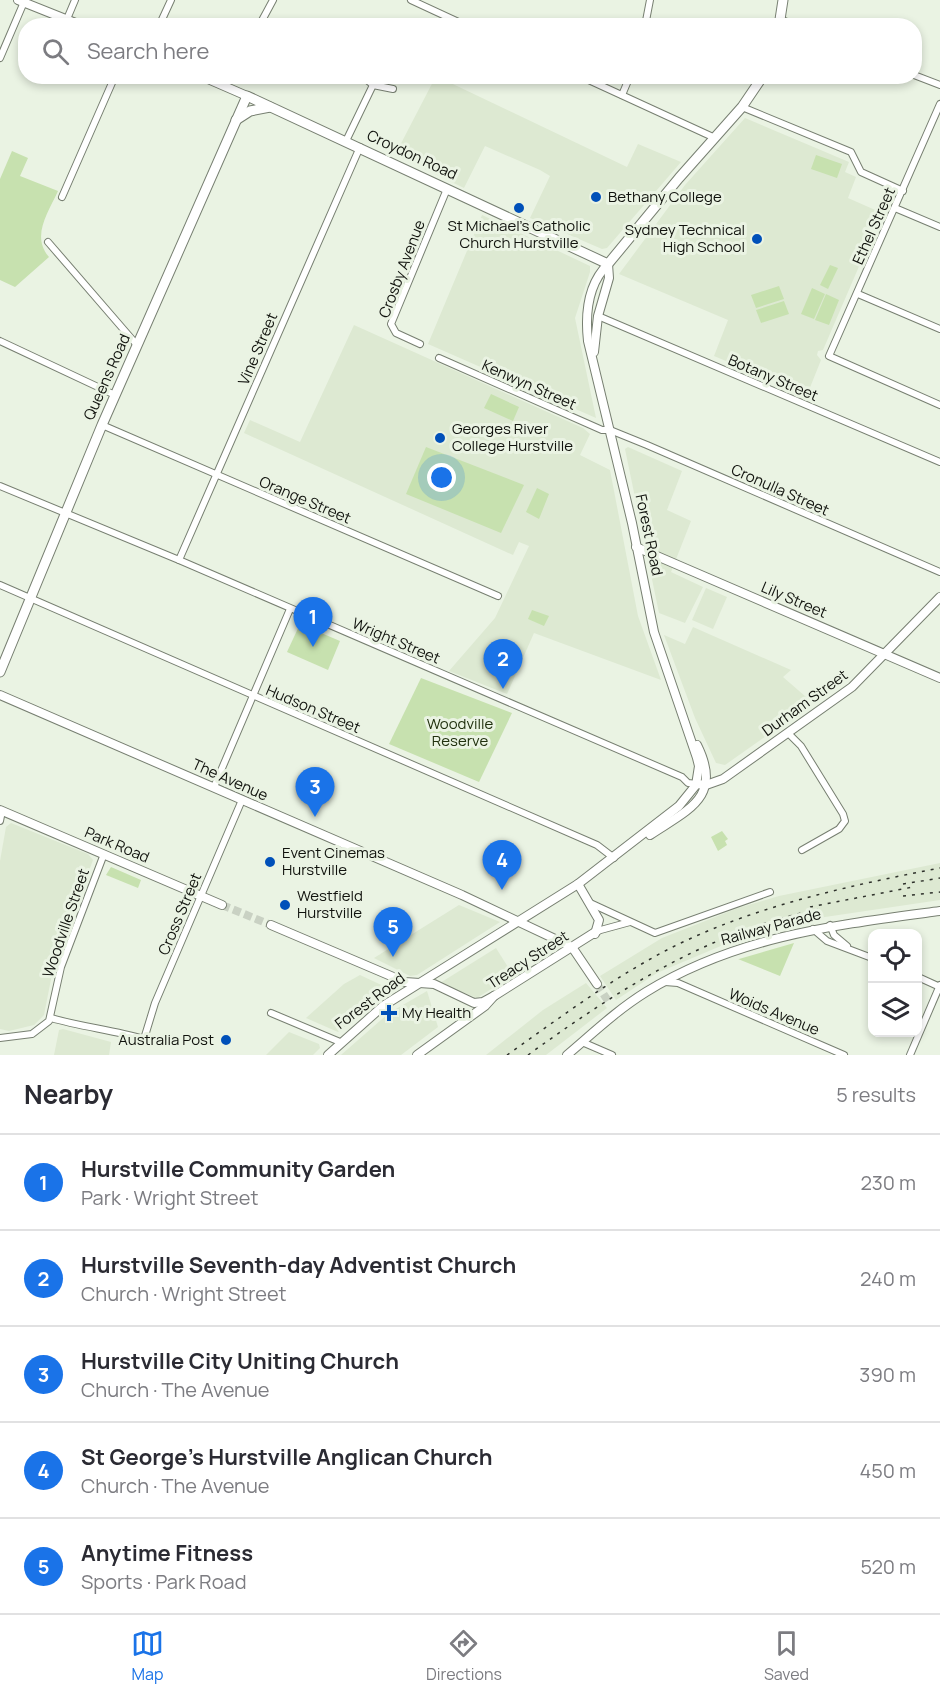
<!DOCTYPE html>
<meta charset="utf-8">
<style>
body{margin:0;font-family:Manrope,sans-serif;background:#f7f7f7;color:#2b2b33}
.controls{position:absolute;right:18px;bottom:18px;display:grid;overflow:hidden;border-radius:12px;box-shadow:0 3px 9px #0003}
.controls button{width:54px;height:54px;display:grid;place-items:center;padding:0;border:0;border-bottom:2px solid #e1e1e2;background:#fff;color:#2b2b33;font:30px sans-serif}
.you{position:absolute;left:442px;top:478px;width:21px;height:21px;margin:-15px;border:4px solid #fff;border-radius:50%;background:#1a73e8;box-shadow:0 0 0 9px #1a73e833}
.badge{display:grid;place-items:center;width:39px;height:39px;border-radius:50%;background:#1a73e8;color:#fff;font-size:20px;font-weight:700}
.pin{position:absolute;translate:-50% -50px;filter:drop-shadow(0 2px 3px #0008)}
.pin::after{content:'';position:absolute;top:32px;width:21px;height:18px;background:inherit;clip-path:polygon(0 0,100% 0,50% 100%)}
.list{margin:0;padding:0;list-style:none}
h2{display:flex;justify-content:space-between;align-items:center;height:78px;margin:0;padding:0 24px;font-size:26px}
h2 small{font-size:20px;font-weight:400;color:#7c7c81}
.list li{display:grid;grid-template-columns:39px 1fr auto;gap:18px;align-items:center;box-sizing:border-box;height:96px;padding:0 24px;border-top:2px solid #e1e1e2}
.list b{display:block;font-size:22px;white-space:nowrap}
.list p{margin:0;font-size:20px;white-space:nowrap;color:#7c7c81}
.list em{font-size:20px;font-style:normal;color:#7c7c81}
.icon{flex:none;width:33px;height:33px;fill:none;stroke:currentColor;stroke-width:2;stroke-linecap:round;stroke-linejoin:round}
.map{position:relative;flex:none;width:940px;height:1055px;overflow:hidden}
.search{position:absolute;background:#fff;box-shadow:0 3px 9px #0003;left:18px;right:18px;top:18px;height:66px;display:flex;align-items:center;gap:15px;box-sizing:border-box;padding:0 21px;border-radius:24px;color:#7c7c81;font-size:22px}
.sheet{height:558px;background:#fff}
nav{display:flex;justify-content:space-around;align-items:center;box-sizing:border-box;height:84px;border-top:2px solid #e1e1e2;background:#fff;font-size:16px;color:#7c7c81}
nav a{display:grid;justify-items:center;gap:3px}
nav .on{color:#1a73e8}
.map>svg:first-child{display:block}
</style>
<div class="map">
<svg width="940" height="1055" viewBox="0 0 940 1055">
<rect width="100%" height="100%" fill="#eaf3e3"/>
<g fill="#dde9d2">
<polygon points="436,76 627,167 638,144 681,162 607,248 602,249 530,218 550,176 540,170 485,146 464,188 395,155"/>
<polygon points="745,118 849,162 845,172 856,177 848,198 882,213 823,350 818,351 817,355 821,360 807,395 714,356 728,320 619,274 685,185"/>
<polygon points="482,215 590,266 590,272 575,318 596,418 428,344"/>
<polygon points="354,325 583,428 590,434 580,455 610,470 638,616 661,680 534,633 507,694 449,671 495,618 529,546 519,542 513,555 244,433 250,420 300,442"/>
<polygon points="628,447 682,471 667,510 691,521 671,572 703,587 685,623 659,613 625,449"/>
<polygon points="706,588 727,597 713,629 692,620"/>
<polygon points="693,627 791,670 783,677 813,703 725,765 716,763 695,718 664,635 685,644"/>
<polygon points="11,823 88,854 93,860 54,964 44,1015 34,1025 9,1031 0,1029 0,861 6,827"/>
<polygon points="940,863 940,900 825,917 742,937 657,973 616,1000 600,976 662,938 738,908 779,896"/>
<polygon points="459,905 500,922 417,975 410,976 374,958"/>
<polygon points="496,948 513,975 477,998 440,983"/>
<polygon points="360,975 392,990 338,1032 306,1018 344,984"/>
<polygon points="586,983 607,1008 546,1055 486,1055 543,1010"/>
<polygon points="427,991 438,1027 401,1055 341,1055 389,1013"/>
<polygon points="63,1029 111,1042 109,1055 54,1055 59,1030"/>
<polygon points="289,1032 319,1044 320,1048 313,1055 266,1055"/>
</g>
<g fill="#c7e1af">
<path d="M12 151 28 158 20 176 58 191C48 213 31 236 49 257L15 287 0 280V179Z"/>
<polygon points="816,155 842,164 837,178 811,169"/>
<polygon points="830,265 838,268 828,289 820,285"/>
<polygon points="779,286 784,299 756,308 751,295"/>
<polygon points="812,288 825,294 814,319 801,314"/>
<polygon points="826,294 839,300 829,325 815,320"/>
<polygon points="784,301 789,314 761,323 756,310"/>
<polygon points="491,394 519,407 513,421 484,408"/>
<polygon points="426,447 524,485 501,533 406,494"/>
<polygon points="537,488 549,494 539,519 526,512"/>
<polygon points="532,610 549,616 544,626 528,619"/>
<polygon points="300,624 340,641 328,670 287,652"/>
<polygon points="421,678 512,713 479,782 389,744"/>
<polygon points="722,831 728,839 725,841 727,845 718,851 711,837"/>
<polygon points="111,867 141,880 138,888 106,875"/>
<polygon points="794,943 780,976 738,959 739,959"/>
</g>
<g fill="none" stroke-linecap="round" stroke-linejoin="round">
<g stroke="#c9d1c3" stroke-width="8" stroke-dasharray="8 4" stroke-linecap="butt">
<polyline points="222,905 271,925"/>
<polyline points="597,984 610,1004"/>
</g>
<g stroke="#777f71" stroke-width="8">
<g id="street">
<polyline points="411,0 467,26"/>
<polyline points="67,19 75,0"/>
<polyline points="780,19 796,26"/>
<polyline points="159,26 171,0"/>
<polyline points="259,26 273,0"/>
<polyline points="645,26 650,0"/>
<polyline points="0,58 24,2"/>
<polyline points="914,75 940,85"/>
<polyline points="362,76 373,85"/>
<polyline points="580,76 715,138"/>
<polyline points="218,83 231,76"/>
<polyline points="622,95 630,76"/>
<polyline points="940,104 829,356 940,405"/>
<polyline points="742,107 851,152 861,172 903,191"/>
<polyline points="346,141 373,85 393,89"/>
<polyline points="62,197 115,76"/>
<polyline points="895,208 940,227"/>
<polyline points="48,242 137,345"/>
<polyline points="858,294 940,329"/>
<polyline points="598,316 940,462"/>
<polyline points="0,341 115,395"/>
<polyline points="420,344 396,333 391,324 447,189"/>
<polyline points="439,358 602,430 610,430 647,445 940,572"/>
<polyline points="102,425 498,596"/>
<polyline points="0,486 179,560 682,777 688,783 697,784"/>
<polyline points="179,560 360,147"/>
<polyline points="0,585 597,845 614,858"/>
<polyline points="788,733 801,746 843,814 845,821 839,829 802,850"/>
<polyline points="214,787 290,609"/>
<polyline points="0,821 2,811"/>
<polyline points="590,903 655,933 770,892"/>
<polyline points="830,925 834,935 847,946"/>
<polyline points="813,929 827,941 872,958"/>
<polyline points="597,931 630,922"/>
<polyline points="918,977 940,987"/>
<polyline points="665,982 678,983 844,1055"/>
<polyline points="271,1013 340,1042"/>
<path d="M51 1018C82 1027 113 1030 144 1039L155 1003 242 800"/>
<polyline points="0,1038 32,1034 49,1021 61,967 104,854"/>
<polyline points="582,1042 612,1055"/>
<polyline points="910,1055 940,985"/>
</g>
</g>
<g stroke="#777f71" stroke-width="10">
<g id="secondary">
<polyline points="18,0 83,26"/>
<polyline points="201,76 247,96"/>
<polyline points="594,352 598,316 609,278 608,264"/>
<polyline points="636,547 940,678"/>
<polyline points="0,695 462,895 572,947 597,984"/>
<polyline points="697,784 706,785 723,779 852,687 940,597"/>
<polyline points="0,810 222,905"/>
<path d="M650 835C689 809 723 797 697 745"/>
<polyline points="578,884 599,920 595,934"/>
<polyline points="271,925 405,982 434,984 474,1003 483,1002 494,996"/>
<path d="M328 1055 383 1006 578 884 679 806 696 785 699 766 697 758 654 632 632 523 588 341C585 314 588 284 608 264"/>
<polyline points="417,1055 485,1006 494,996 597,931"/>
<path d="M567 1055C593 1033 617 1010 646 992 737 936 836 925 940 911"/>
</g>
</g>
<g stroke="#777f71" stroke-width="11">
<g id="primary">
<polyline points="779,26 783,0"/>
<polyline points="236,120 250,111 270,107"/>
<polyline points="0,672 102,425 247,96 608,264 679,178 742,107 763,76"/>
</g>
</g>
<use href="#street" stroke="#fff" stroke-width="6"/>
<use href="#secondary" stroke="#fff" stroke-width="8"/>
<use href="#primary" stroke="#fff" stroke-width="9"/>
<g stroke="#2f322c" stroke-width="1.5" stroke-dasharray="3 6" stroke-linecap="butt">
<polyline points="903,884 940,878"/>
<polyline points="903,896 940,892"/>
<polyline points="810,907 913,887"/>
<path d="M507 1055C564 1015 620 972 683 942 763 904 853 885 940 868"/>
<path d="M528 1055C618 990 709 931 820 909"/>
</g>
</g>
<g fill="#0050b9" stroke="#eaf3e3" stroke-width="2">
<circle cx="596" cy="197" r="6"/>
<circle cx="519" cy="208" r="6"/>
<circle cx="757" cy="239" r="6"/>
<circle cx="440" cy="438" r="6"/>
<circle cx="270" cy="862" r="6"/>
<circle cx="285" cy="905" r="6"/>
<path d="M386 1004h6v6h6v6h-6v6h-6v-6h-6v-6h6z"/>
<circle cx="226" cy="1040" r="6"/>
</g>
<g text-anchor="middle" stroke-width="6" stroke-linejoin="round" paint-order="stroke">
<g font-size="15" fill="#10120d" stroke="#eaf3e3">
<text transform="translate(412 155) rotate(25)" y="5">Croydon Road</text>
<text transform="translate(874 226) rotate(-66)" y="5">Ethel Street</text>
<text transform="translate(402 269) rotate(-69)" y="5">Crosby Avenue</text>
<text transform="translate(258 349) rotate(-67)" y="5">Vine Street</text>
<text transform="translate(107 377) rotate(-66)" y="5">Queens Road</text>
<text transform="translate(773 378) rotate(23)" y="5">Botany Street</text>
<text transform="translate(529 385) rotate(24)" y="5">Kenwyn Street</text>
<text transform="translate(780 490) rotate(24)" y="5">Cronulla Street</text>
<text transform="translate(305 500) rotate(23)" y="5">Orange Street</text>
<text transform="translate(649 535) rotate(78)" y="5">Forest Road</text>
<text transform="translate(794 600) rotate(23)" y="5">Lily Street</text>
<text transform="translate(396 641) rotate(23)" y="5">Wright Street</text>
<text transform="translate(805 703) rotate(-36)" y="5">Durham Street</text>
<text transform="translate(313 709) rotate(23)" y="5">Hudson Street</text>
<text transform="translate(230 780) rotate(24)" y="5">The Avenue</text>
<text transform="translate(117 845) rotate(23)" y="5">Park Road</text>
<text transform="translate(180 914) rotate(-67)" y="5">Cross Street</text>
<text transform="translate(66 923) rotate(-71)" y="5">Woodville Street</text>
<text transform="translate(771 927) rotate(-15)" y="5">Railway Parade</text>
<text transform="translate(528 960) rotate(-33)" y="5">Treacy Street</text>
<text transform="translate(370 1001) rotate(-37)" y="5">Forest Road</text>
<text transform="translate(774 1012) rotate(23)" y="5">Woids Avenue</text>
</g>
<g font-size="15" fill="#10120d" stroke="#eaf3e3" text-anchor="start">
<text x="608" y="202">Bethany College</text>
<text x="519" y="231" text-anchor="middle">St Michael's Catholic<tspan x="519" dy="17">Church Hurstville</tspan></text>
<text x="745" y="235" text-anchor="end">Sydney Technical<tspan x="745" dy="17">High School</tspan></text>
<text x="452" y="434">Georges River<tspan x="452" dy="17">College Hurstville</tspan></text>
<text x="282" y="858">Event Cinemas<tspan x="282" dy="17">Hurstville</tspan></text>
<text x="297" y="901">Westfield<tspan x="297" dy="17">Hurstville</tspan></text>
<text x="402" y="1018">My Health</text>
<text x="214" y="1045" text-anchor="end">Australia Post</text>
</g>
<g font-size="15" fill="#21310f" stroke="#eaf3e3">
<text x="460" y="729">Woodville<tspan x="460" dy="17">Reserve</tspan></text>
</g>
</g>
</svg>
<div class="controls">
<button><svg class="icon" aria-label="locate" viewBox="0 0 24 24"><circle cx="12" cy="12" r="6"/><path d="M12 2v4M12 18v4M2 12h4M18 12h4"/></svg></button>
<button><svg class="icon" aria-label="layers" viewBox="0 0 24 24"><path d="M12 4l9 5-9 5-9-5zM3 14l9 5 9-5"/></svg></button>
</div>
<div class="you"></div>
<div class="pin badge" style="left:313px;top:647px">1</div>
<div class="pin badge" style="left:503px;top:689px">2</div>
<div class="pin badge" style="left:315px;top:817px">3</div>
<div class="pin badge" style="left:502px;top:890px">4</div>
<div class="pin badge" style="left:393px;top:957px">5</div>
<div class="search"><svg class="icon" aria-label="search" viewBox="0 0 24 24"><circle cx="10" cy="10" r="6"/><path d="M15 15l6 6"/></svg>Search here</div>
</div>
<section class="sheet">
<h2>Nearby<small>5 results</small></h2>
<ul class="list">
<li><span class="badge">1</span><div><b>Hurstville Community Garden</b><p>Park · Wright Street</p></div><em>230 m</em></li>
<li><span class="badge">2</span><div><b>Hurstville Seventh-day Adventist Church</b><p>Church · Wright Street</p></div><em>240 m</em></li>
<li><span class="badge">3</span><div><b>Hurstville City Uniting Church</b><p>Church · The Avenue</p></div><em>390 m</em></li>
<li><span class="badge">4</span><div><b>St George's Hurstville Anglican Church</b><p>Church · The Avenue</p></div><em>450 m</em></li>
<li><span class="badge">5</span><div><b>Anytime Fitness</b><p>Sports · Park Road</p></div><em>520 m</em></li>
</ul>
</section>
<nav>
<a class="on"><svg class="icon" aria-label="map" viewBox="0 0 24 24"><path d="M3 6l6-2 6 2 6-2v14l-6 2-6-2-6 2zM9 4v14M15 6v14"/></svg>Map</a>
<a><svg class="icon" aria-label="directions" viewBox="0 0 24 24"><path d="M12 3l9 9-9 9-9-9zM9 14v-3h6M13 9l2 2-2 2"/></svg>Directions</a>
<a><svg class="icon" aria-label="saved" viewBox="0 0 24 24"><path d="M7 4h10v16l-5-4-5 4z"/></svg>Saved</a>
</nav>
